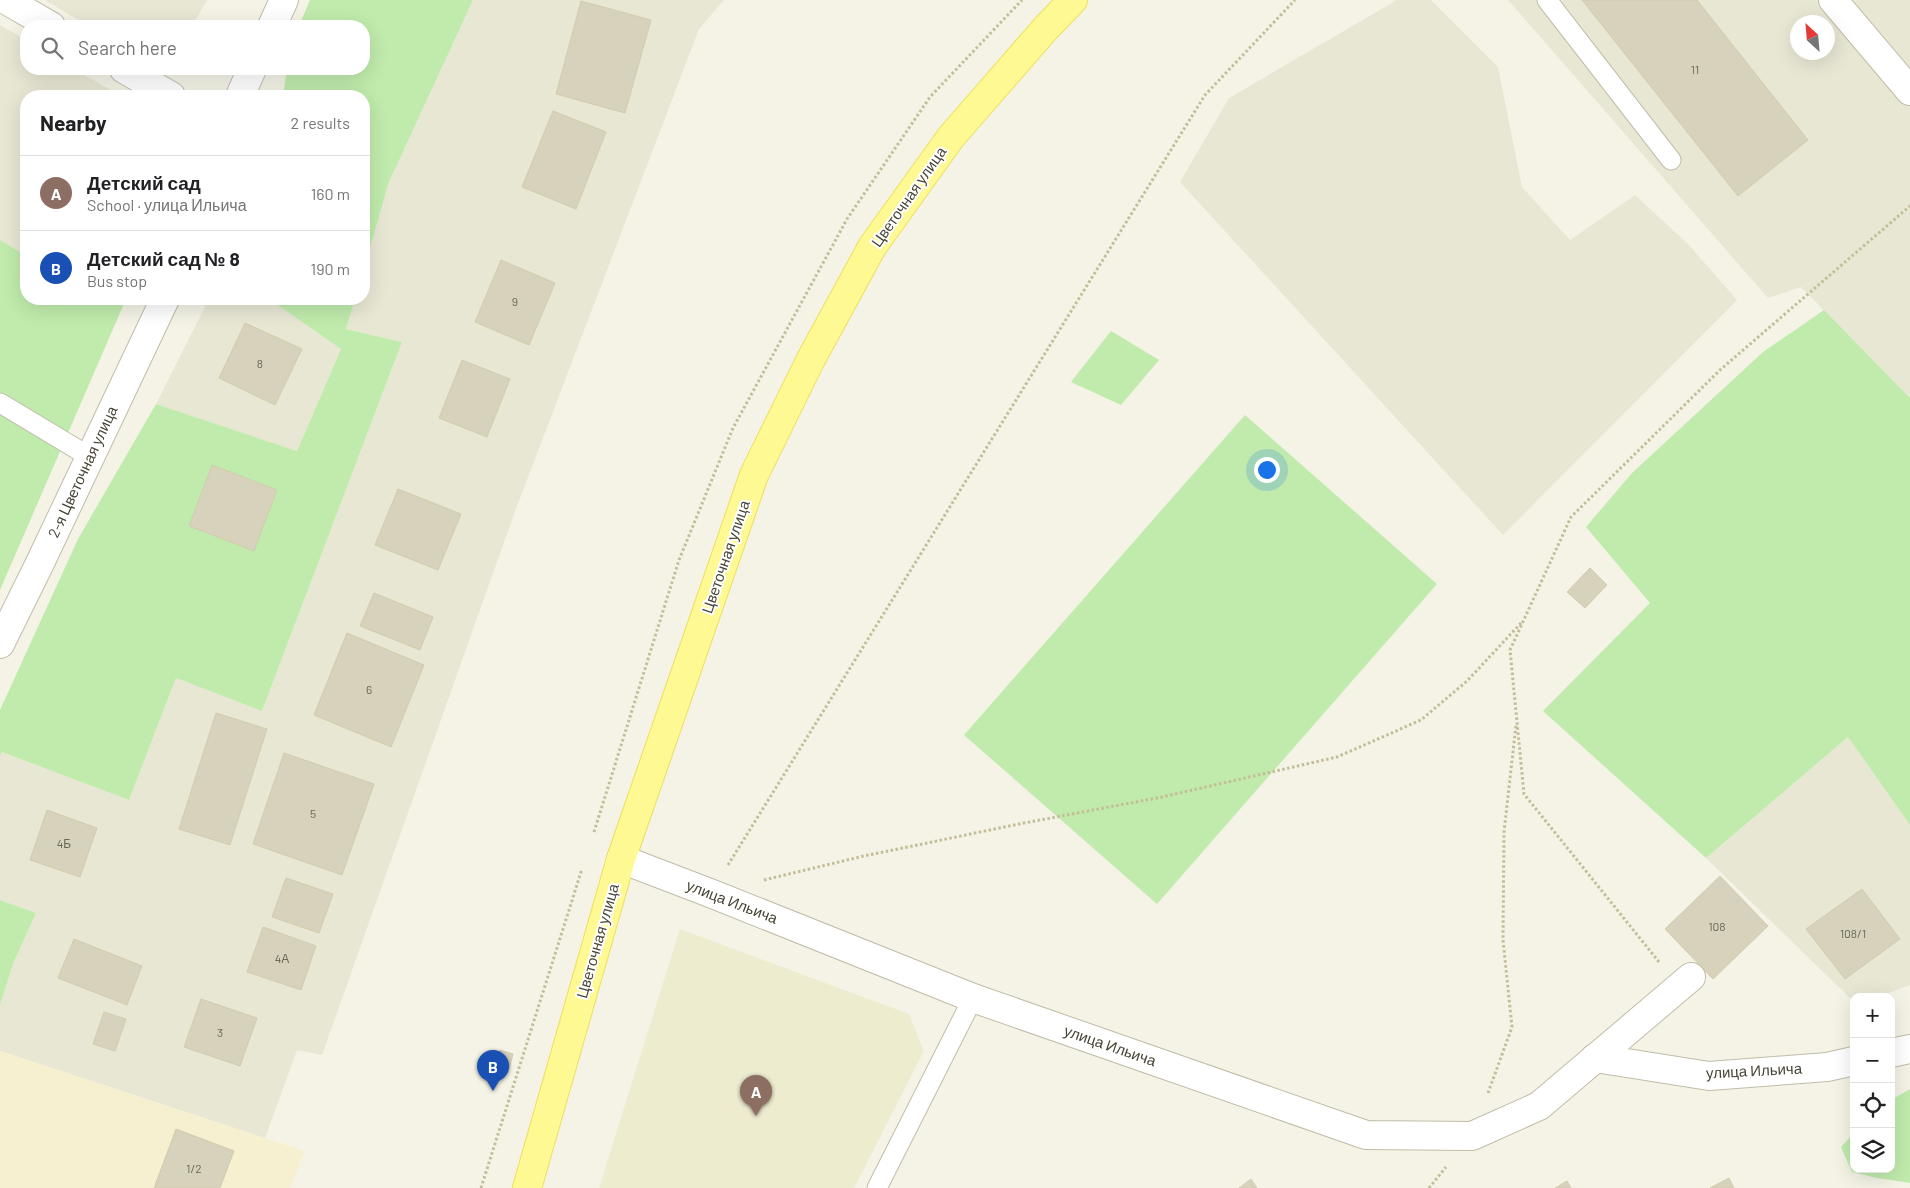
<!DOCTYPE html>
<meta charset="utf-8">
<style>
body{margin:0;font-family:Barlow,sans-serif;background:#f6f6f6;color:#202124}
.controls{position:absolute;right:15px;bottom:15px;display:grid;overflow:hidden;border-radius:10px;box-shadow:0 5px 20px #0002}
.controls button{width:45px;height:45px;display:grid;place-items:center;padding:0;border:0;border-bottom:1px solid #e0e0e0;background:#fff;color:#202124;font:25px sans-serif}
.compass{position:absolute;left:1790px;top:15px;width:45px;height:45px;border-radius:50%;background:#fff;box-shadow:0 5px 20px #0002;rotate:334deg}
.you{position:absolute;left:1266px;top:469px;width:18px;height:18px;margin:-12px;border:4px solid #fff;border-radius:50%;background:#1a73e8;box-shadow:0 0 0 8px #1a73e833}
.badge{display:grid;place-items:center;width:32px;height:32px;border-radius:50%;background:#d93025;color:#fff;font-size:16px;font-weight:700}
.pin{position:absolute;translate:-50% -41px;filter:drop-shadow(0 1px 2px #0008)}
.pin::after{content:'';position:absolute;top:26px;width:18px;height:15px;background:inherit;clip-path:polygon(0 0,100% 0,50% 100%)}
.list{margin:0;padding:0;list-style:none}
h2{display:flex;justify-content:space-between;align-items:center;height:65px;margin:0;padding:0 20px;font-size:21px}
h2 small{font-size:16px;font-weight:400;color:#757577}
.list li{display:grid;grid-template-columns:32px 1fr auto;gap:15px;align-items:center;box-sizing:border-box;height:75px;padding:0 20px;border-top:1px solid #e0e0e0}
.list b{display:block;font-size:19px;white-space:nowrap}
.list p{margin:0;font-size:16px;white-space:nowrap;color:#757577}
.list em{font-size:16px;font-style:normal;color:#757577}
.icon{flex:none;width:28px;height:28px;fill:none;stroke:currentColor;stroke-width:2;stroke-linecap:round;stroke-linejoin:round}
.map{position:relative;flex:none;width:1910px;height:1188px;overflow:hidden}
.search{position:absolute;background:#fff;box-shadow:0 5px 20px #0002;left:20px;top:20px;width:350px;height:55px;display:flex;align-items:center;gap:12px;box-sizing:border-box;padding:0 18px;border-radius:20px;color:#757577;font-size:19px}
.panel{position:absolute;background:#fff;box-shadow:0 5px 20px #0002;left:20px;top:90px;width:350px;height:215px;border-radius:20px}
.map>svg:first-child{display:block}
</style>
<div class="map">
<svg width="1910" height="1188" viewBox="0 0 1910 1188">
<rect width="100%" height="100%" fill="#f4f3e6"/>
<g fill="#e8e7d4" fill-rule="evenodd">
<polygon points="45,0 207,0 192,26 88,26"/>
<polygon points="473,0 724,0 699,29 514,514 322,1055 297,1050 265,1138 0,1051 0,1005 13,964 36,913 0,900 0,756 2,752 129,800 176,678 262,711 402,342 346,329 355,299 364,299 364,268 389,182"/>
<polygon points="1397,0 1431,0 1498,67 1522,187 1570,240 1635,195 1688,244 1737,300 1503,535 1180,182 1229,98"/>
<path d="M1508 0H1910V398L1801 287 1768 298ZM1798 22H1828V52H1798Z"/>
<polygon points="0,25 26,40 26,69 74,69 121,96 26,96 26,256 0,240"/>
<polygon points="209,299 269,299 341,349 297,451 156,404"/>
<polygon points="1848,737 1910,825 1910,985 1878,997 1854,997 1854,1002 1706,858"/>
</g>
<polygon fill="#f7f0d0" points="0,1051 304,1151 291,1188 0,1188"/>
<polygon fill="#eeeccf" points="680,929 909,1014 924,1051 854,1188 599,1188"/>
<g fill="#c0ebac">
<polygon points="310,0 473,0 389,182 364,268 364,96 283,96 287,69 364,69 364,26 299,26"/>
<polygon points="0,240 26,256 26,299 126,299 0,590"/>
<polygon points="269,299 355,299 346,329 402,342 262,711 176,678 129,800 2,752 0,756 0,710 78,539 156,404 297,451 341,349"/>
<polygon points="1824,310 1910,398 1910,825 1848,737 1706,858 1543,711 1650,603 1586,527 1632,473 1763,352"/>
<polygon points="1111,331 1159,360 1121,405 1071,382"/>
<polygon points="1245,415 1437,584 1157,904 964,735"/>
<polygon points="0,900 36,913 13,964 0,1005"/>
<polygon points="1910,1089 1910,1183 1877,1178 1852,1172 1841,1147 1854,1133 1854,1169 1891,1169 1891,1100"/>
</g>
<g fill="#d6d2bb" stroke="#d2ccad">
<polygon points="1582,0 1697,0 1808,140 1738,196"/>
<polygon points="581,1 651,20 625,113 556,94"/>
<polygon points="553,111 606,132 576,209 522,187"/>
<polygon points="501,260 555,283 529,345 475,322"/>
<polygon points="245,323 302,349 275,405 219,378"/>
<polygon points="462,360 510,379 487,437 439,418"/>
<polygon points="212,465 277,490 254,551 189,526"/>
<polygon points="398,489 461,514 438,570 375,545"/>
<polygon points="1590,568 1607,585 1585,608 1567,592"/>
<polygon points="374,593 433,617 420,650 360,626"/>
<polygon points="347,633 424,665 391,747 314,715"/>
<polygon points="216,713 267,729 230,845 179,829"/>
<polygon points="284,753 374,784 342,875 253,844"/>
<polygon points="47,810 97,828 80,877 30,860"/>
<polygon points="1720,876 1768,926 1713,979 1665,929"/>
<polygon points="286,878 333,894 319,933 272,917"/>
<polygon points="1862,889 1900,939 1845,979 1806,929"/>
<polygon points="263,927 316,946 301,990 247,972"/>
<polygon points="74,939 142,966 127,1005 58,978"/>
<polygon points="201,999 257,1018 240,1066 184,1047"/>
<polygon points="104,1012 126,1019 115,1051 93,1044"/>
<polygon points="500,1050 513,1054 508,1073 494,1070"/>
<polygon points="176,1129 234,1151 220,1188 154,1188"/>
<polygon points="1729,1178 1734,1188 1710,1188"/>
<polygon points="1251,1179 1257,1188 1239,1188"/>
<polygon points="1567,1181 1571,1188 1555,1188"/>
</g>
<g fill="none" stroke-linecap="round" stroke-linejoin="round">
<g stroke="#c0bda8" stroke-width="21">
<g id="lane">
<polyline points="1547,0 1671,160"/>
<polyline points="0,403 90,457"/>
<polyline points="877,1188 973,998"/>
</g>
</g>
<g stroke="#c0bda8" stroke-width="30">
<g id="street">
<polyline points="6,0 51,26"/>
<polyline points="1833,0 1910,91"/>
<polyline points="272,26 284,0"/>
<polyline points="124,69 171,96"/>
<polyline points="240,96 252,69"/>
<polyline points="0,644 39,565 165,299"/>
<polyline points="621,859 710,893 973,998 1366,1135 1472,1136 1539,1106 1691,977"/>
<polyline points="1891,1053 1910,1049"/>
<polyline points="1595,1058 1709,1076 1827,1067 1854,1061"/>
</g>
</g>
<g stroke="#ebe05d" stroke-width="30">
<polyline id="primary" points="527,1188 621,859 754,475 811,359 872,247 951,137 1046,28 1073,0"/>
</g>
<g stroke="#c3bd98" stroke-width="3" stroke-dasharray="2.5 2.5" stroke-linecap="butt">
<polyline points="594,832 679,560 733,428 847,219 930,97 1022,0"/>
<polyline points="728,865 1205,95 1295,0"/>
<polyline points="764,880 864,856 1019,824 1162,797 1337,757 1421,720 1467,681 1522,622"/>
<polyline points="1659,962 1524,794 1510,650 1571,517 1720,370 1910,206"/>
<polyline points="1488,1093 1512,1027 1503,940 1504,832 1516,725"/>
<polyline points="481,1188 582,869"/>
<polyline points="1429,1188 1446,1167"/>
</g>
<use href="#lane" stroke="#fff" stroke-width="19"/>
<use href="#street" stroke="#fff" stroke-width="28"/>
<use href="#primary" stroke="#fff994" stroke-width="28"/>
</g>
<g text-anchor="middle" stroke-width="4" stroke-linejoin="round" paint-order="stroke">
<g font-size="12" fill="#6b6856">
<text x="1695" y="74">11</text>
<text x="515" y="306">9</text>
<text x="260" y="368">8</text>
<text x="369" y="694">6</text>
<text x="313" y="818">5</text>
<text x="64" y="848">4Б</text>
<text x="1717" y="931">108</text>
<text x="1853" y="938">108/1</text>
<text x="282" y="963">4А</text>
<text x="220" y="1037">3</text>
<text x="194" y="1173">1/2</text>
</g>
<g font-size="15" fill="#474435" stroke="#fff">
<text transform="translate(909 197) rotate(-55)" y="5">Цветочная улица</text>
<text transform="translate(83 472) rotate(-65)" y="5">2-я Цветочная улица</text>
<text transform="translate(726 557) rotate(-71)" y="5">Цветочная улица</text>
<text transform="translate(732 902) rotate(21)" y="5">улица Ильича</text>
<text transform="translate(598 941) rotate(-74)" y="5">Цветочная улица</text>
<text transform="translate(1110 1046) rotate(19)" y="5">улица Ильича</text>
<text transform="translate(1754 1071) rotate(-3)" y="5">улица Ильича</text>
</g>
</g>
</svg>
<div class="controls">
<button>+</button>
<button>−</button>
<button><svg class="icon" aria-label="locate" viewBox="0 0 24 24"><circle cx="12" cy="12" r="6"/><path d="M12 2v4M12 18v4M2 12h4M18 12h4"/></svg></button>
<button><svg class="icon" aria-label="layers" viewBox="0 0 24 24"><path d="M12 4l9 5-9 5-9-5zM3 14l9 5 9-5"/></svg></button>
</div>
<svg class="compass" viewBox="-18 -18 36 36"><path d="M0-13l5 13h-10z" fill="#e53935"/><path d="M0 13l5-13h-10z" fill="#757577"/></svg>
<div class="you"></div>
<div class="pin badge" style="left:756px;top:1116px;background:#8d6e63">A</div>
<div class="pin badge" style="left:493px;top:1091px;background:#1a4fb4">B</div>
<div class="search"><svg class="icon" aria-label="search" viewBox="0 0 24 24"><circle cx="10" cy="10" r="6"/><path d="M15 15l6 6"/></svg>Search here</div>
<section class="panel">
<h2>Nearby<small>2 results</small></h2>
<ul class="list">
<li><span class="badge" style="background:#8d6e63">A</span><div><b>Детский сад</b><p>School · улица Ильича</p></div><em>160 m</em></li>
<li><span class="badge" style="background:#1a4fb4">B</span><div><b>Детский сад № 8</b><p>Bus stop</p></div><em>190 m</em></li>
</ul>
</section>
</div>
